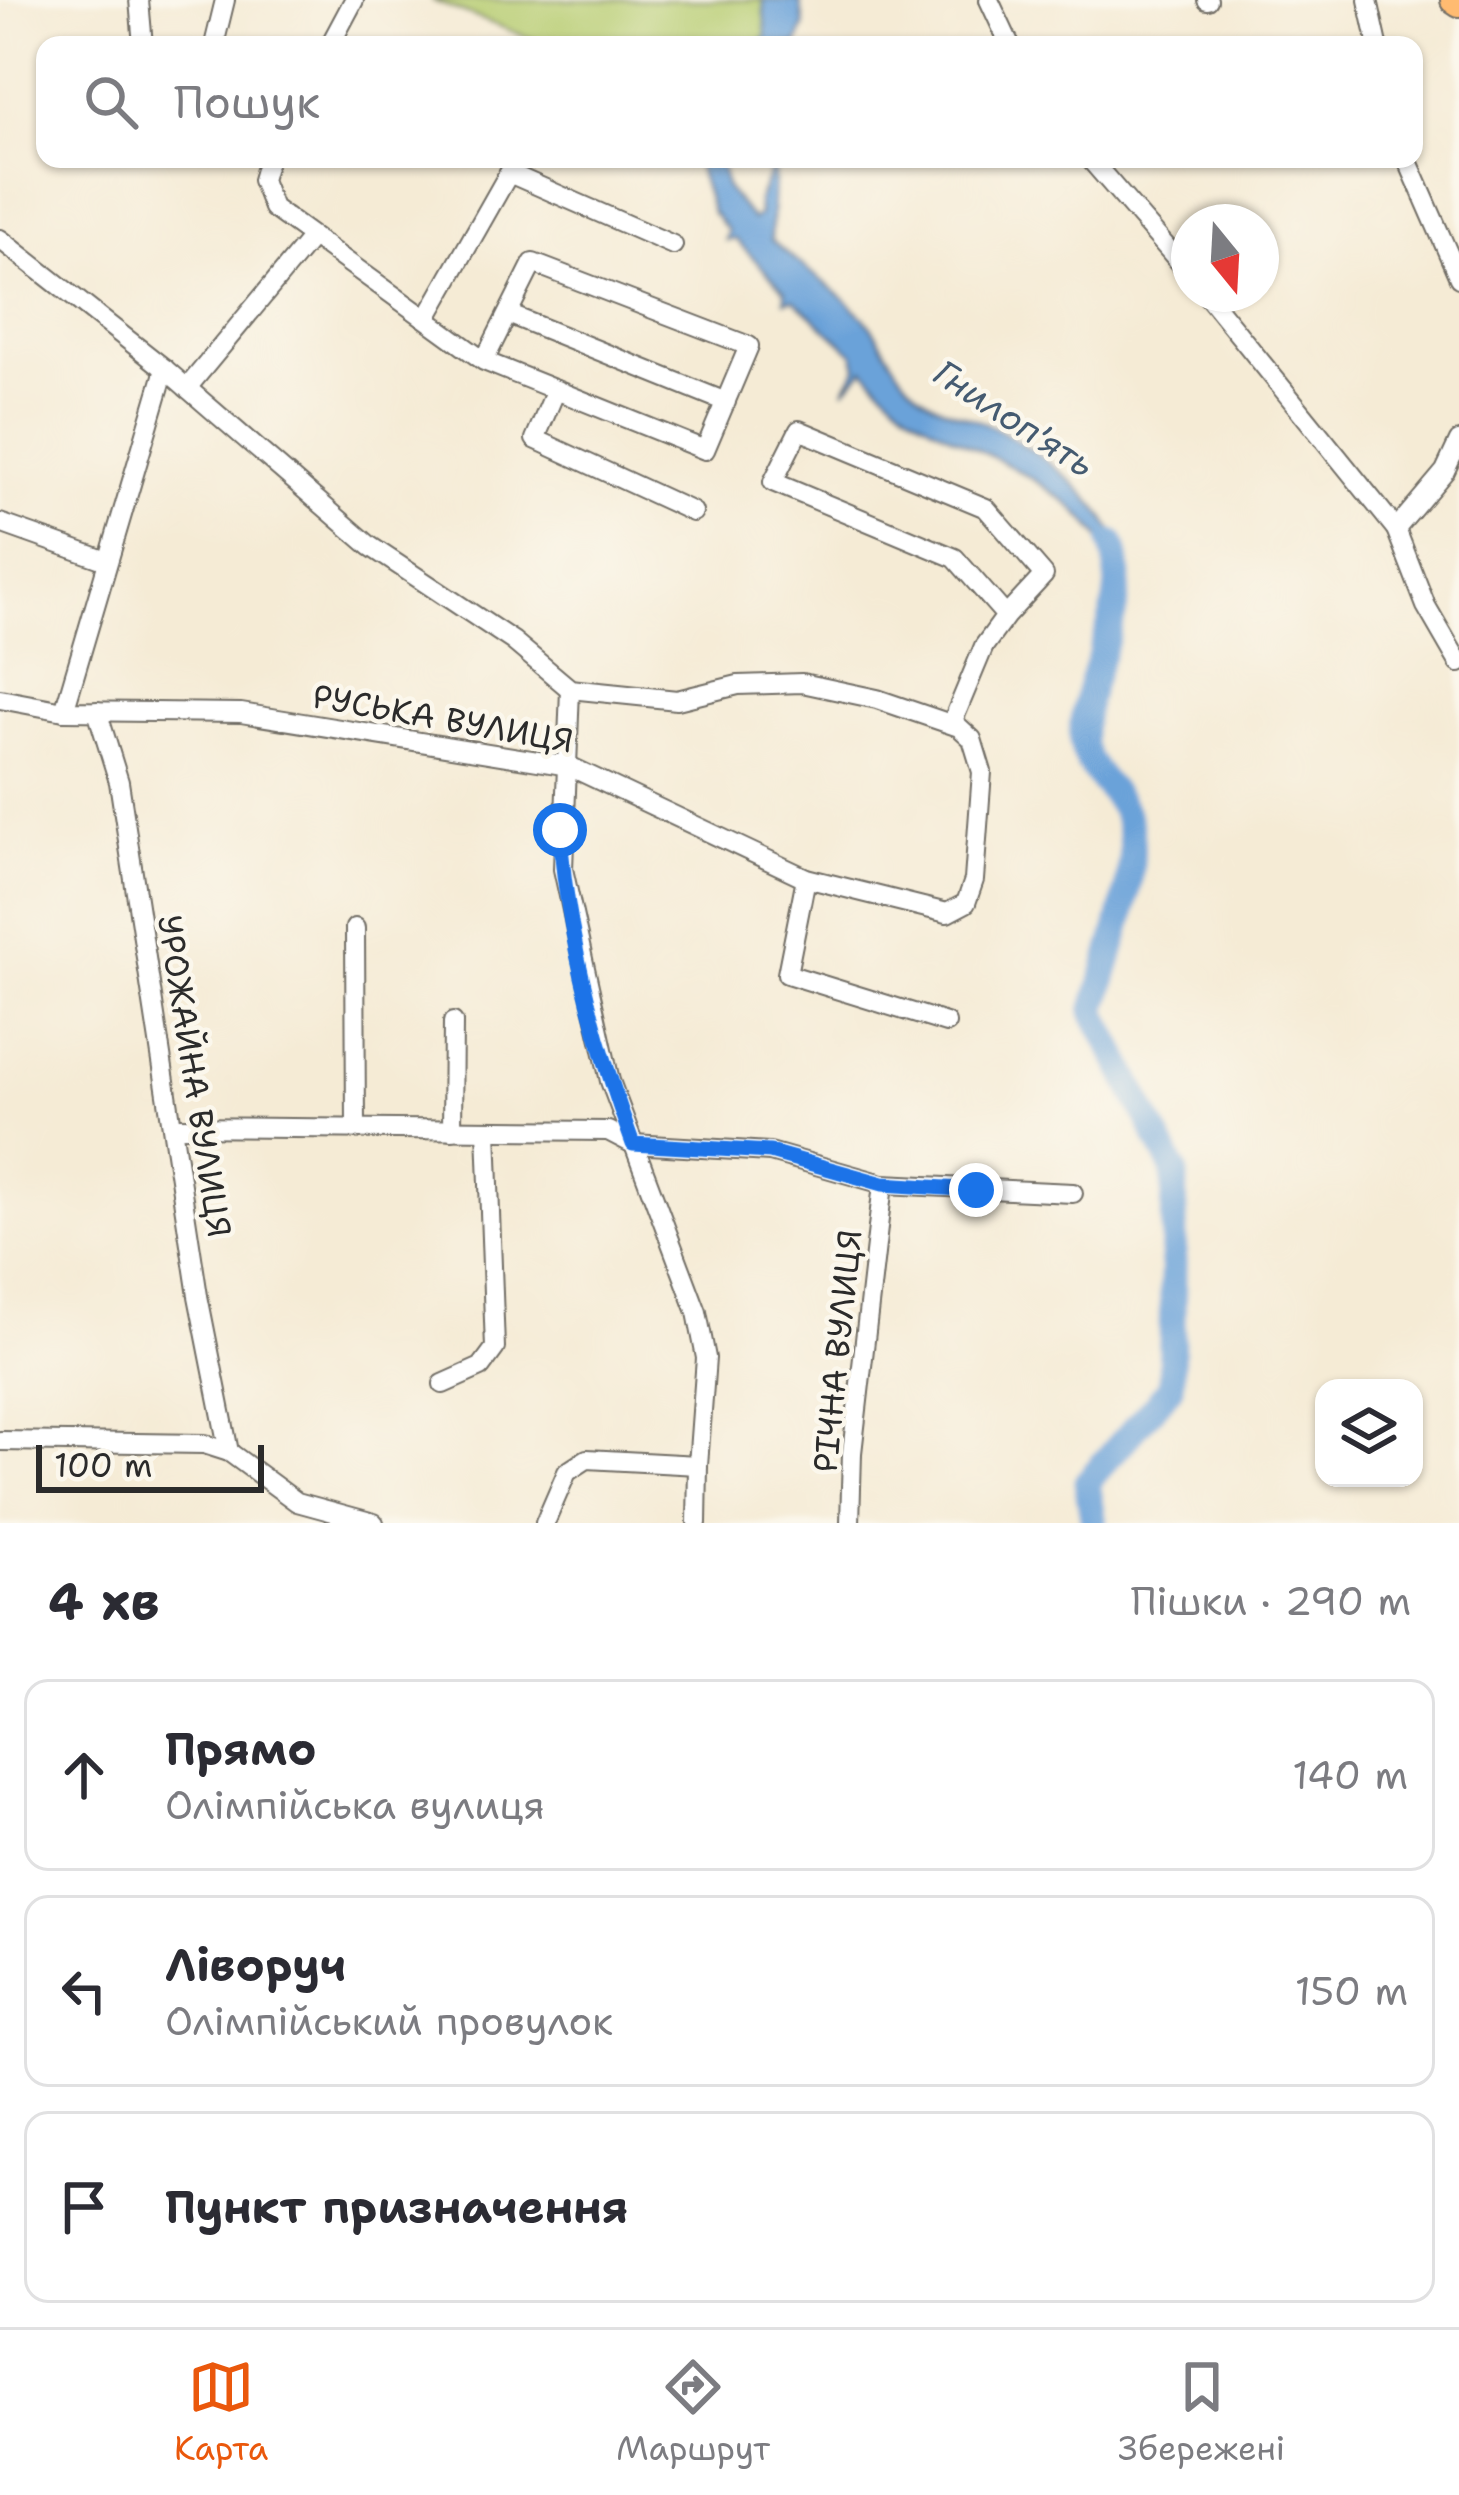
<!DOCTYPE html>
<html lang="uk">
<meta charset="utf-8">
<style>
body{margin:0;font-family:"Shantell Sans",sans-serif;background:#f7f7f7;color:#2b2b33}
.controls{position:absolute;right:36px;bottom:36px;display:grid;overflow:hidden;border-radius:24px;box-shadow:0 3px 9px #0004}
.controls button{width:108px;height:108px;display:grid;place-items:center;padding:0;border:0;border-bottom:3px solid #e1e1e2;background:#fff;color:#2b2b33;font:60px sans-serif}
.compass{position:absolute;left:1171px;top:204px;width:108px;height:108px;border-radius:50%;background:#fff;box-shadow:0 3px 9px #0004;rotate:162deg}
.scale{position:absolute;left:36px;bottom:30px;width:228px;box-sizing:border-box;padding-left:12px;border:6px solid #2b2b2b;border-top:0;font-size:33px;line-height:42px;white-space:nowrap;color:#2b2b2b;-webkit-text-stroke:9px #fbf7ec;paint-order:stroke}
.stop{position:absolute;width:36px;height:36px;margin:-27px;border:9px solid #1a73e8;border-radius:50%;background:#fff}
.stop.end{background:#1a73e8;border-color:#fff;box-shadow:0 3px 12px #0008}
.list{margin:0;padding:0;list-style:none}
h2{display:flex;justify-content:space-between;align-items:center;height:156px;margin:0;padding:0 48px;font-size:51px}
h2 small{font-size:39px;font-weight:400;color:#7c7c81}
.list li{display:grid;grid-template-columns:78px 1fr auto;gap:36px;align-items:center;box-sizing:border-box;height:192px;margin:0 24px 24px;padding:0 24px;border:3px solid #e1e1e2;border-radius:24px}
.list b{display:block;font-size:45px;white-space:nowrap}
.list p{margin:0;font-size:39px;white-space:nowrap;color:#7c7c81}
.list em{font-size:39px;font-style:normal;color:#7c7c81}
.icon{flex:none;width:66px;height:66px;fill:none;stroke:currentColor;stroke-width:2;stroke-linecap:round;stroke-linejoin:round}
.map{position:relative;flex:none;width:1459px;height:1523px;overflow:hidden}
.search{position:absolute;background:#fff;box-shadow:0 3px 9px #0004;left:36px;right:36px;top:36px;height:132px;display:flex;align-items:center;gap:30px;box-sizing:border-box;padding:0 42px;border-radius:24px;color:#7c7c81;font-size:45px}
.sheet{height:804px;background:#fff}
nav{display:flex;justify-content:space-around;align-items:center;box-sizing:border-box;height:168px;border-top:3px solid #e1e1e2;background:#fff;font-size:33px;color:#7c7c81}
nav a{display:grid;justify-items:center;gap:6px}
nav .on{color:#ea580c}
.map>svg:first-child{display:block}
</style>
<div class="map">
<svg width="1459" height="1523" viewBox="0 0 1459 1523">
<rect width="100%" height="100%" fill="#fbf7ec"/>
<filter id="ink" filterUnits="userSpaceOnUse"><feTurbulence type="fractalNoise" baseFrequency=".00833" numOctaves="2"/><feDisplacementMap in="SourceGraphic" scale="24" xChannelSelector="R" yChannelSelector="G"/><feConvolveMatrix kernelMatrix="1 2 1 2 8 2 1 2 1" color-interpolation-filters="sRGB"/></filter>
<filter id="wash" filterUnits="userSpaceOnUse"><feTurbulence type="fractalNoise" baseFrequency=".004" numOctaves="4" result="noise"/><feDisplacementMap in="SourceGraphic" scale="48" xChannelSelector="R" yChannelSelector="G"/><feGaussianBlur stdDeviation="2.7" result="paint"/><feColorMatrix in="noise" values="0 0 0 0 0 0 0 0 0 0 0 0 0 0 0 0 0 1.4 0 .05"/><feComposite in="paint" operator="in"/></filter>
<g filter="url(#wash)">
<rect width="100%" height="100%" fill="#f5ebd5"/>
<polygon fill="#b6cc70" stroke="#707c4e" stroke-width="3" points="431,0 763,0 766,37 758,45 548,45"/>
<g fill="#6ba2d9" stroke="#4b6682" stroke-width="3">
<polygon points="763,0 800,0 804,25 797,45 758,45 766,37"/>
<path d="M695 159H720L726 188 753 220 759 215 758 201 775 159 771 240C797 263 850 299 869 324 888 348 897 378 924 397 945 412 969 415 991 426 1040 451 1133 516 1120 578 1091 489 993 463 921 419 900 407 882 386 864 369L844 391 857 367 854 354 793 299 785 301V291L735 239 725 240 728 231 712 212Z"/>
</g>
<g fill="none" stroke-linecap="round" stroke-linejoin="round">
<path stroke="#6ba2d9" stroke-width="27" d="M1094 1523 1087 1482 1171 1387 1175 1172 1094 1012C1107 962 1143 871 1128 821 1118 787 1080 771 1082 733 1084 670 1135 606 1112 543"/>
</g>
</g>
<g filter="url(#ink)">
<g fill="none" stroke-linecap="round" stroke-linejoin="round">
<g stroke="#726e66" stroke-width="22">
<g id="minor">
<polyline points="139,0 143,45"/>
<polyline points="989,0 1010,45"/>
<polyline points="1207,0 1208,0"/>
<polyline points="1368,0 1378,45"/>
<polyline points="214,45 225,0"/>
<polyline points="330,45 354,0"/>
<polyline points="268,159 262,180 273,208 484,361 705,450 749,346 533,263 484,361"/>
<polyline points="1090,159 1189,273"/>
<polyline points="1407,159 1459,278"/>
<polyline points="0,239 165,369 370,546 513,641 570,689 677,700 738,685 802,683 877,699 959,727 972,739 982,772 974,880 966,903 947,913 806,878 569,766 241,713 64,711 0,699"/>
<polyline points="1206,294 1396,529"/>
<polyline points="508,314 726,402"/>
<polyline points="428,316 509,173 673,245"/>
<polyline points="187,388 312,237"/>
<polyline points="556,390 535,439 693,512"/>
<polyline points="1459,441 1445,471 1396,529 1426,606 1459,663"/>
<polyline points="0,523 107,561"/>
<polyline points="64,711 165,369"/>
<polyline points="97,711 119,782 198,1296 229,1452"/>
<polyline points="952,723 984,646 1006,616 955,558 773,482 799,430 986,508 1044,575 1006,616"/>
<polyline points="806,878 787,974 946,1023"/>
<polyline points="355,928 356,1128"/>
<polyline points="176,1127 608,1131 633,1144 770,1152 883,1184 1073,1193"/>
<polyline points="452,1130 453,1022"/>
<polyline points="443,1384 481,1367 495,1348 487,1130"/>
<polyline points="0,1441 204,1444 229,1452 297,1502 374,1523"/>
<polyline points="545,1523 567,1472 587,1459 698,1465 706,1358 697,1312 610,1081 563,869 570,689"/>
<polyline points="697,1523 698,1465"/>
<polyline points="850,1523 852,1453 883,1184"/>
</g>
</g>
<g stroke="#726e66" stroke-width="28">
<polyline id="major" points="1453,0 1459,4"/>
</g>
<use href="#minor" stroke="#fff" stroke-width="18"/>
<use href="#major" stroke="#ffbb71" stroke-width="24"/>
</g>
</g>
<g fill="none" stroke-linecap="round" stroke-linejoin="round" filter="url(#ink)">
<path stroke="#1a73e8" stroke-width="15" d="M560 830C566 936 596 1044 633 1144L770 1152 883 1184 976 1190"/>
</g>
<g text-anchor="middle" stroke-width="9" stroke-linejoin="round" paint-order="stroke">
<g font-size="33" fill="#2b2b2b" stroke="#fbf7ec">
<text transform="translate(443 718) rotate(10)" y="12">РУСЬКА ВУЛИЦЯ</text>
<text transform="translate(195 1076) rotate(81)" y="12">УРОЖАЙНА ВУЛИЦЯ</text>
<text transform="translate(837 1351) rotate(-84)" y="12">РІЧНА ВУЛИЦЯ</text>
</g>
<g font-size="36" font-style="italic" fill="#455b71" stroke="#fbf7ec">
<text transform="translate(1014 418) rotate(33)" y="13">Гнилоп'ять</text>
</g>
</g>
</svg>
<div class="controls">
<button><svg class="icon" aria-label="layers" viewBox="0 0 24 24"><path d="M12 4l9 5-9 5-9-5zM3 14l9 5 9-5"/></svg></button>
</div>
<svg class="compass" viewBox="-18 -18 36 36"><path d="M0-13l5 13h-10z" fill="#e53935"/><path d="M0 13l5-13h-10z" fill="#7c7c81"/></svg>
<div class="scale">100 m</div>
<div class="stop" style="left:560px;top:830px"></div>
<div class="stop end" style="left:976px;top:1190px"></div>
<div class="search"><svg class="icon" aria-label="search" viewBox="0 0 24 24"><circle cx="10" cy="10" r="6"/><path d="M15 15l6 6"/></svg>Пошук</div>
</div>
<section class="sheet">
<h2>4 хв<small>Пішки · 290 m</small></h2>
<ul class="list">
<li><svg class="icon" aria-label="ahead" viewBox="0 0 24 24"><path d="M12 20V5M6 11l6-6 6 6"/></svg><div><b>Прямо</b><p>Олімпійська вулиця</p></div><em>140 m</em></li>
<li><svg class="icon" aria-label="left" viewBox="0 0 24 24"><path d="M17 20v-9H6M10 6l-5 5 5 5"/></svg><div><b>Ліворуч</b><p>Олімпійський провулок</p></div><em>150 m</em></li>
<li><svg class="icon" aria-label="arrive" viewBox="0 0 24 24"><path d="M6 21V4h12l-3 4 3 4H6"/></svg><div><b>Пункт призначення</b></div></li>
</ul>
</section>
<nav>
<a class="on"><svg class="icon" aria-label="map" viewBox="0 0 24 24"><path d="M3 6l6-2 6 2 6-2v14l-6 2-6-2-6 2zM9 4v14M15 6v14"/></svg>Карта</a>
<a><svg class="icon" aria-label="directions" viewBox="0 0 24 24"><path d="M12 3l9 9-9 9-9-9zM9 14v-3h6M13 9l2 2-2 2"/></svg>Маршрут</a>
<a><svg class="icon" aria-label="saved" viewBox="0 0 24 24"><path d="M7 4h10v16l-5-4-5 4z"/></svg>Збережені</a>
</nav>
